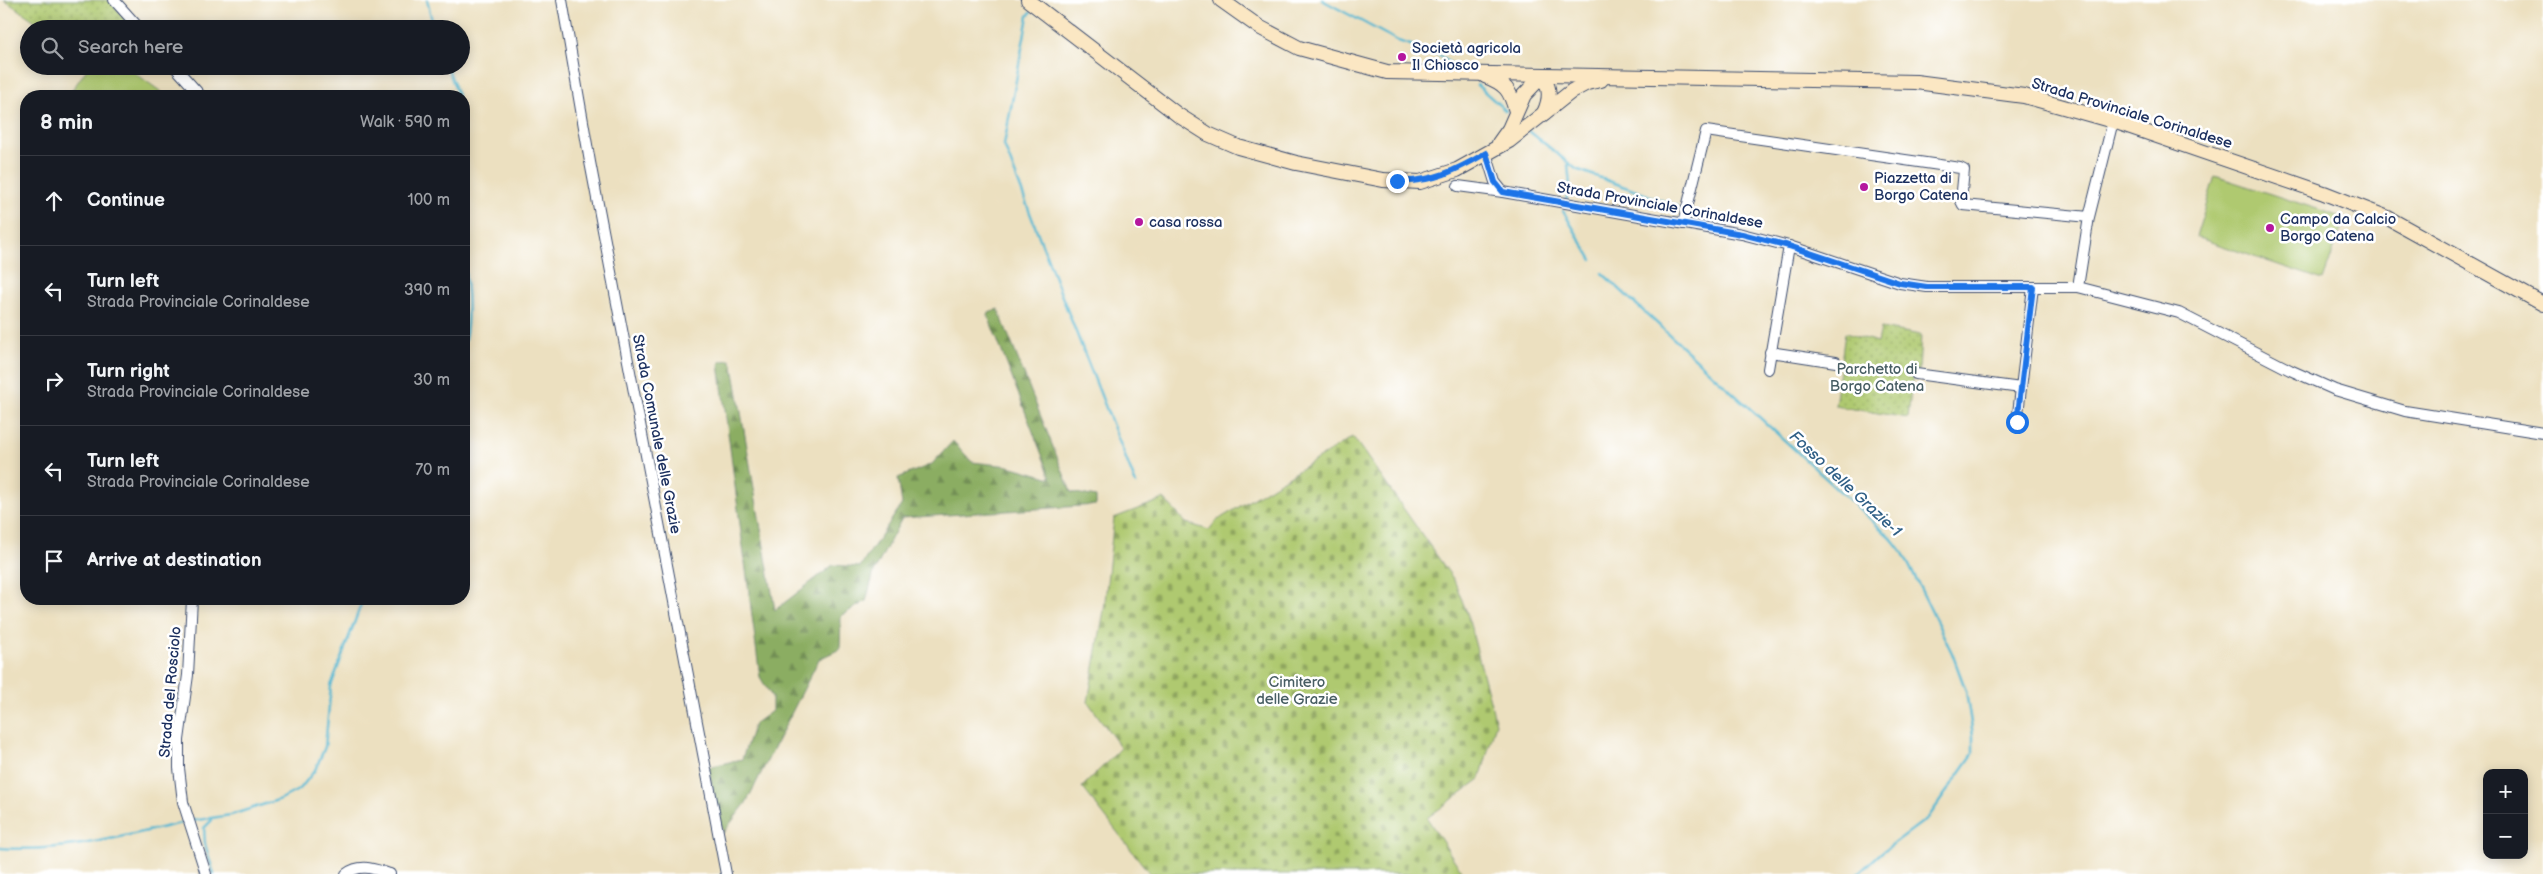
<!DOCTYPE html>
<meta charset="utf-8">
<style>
body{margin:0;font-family:"Balsamiq Sans",sans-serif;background:#242831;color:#f1f3f6}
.controls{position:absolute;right:15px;bottom:15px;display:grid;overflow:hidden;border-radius:10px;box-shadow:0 2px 12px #0003}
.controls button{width:45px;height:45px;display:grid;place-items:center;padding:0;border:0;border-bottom:1px solid #363941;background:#171b24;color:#f1f3f6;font:25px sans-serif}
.stop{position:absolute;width:15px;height:15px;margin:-11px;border:4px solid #1a73e8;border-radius:50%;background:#fff}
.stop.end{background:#1a73e8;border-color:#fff;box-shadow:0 1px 5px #0008}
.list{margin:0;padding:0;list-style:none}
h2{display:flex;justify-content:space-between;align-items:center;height:65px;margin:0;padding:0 20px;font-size:21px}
h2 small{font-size:16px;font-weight:400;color:#9ea1a6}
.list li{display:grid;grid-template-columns:32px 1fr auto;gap:15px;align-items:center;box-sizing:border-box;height:90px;padding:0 20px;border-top:1px solid #363941}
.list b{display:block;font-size:19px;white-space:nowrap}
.list p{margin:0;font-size:16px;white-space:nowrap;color:#9ea1a6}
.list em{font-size:16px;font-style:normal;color:#9ea1a6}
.icon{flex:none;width:28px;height:28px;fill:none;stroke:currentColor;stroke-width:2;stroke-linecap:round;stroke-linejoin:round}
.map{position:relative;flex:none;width:2543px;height:874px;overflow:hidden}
.search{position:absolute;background:#171b24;box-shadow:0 2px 12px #0003;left:20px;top:20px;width:450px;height:55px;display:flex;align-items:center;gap:12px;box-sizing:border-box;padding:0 18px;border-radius:28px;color:#9ea1a6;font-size:19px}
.panel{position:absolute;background:#171b24;box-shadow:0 2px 12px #0003;left:20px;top:90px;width:450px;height:515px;border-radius:20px}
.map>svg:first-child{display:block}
</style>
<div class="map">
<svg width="2543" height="874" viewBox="0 0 2543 874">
<defs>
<pattern id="forest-firs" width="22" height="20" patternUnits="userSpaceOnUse" patternTransform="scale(1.25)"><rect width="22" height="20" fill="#8bad62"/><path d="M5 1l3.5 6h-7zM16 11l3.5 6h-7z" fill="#718d54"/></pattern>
<pattern id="cemetery-stones" width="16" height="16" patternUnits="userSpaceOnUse" patternTransform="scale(1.25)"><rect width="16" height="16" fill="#afc96f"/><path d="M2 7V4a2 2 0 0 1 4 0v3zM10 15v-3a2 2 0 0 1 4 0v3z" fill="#8ea45e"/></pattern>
<pattern id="park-dots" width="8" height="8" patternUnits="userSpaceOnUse" patternTransform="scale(1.25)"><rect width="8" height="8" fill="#afc96f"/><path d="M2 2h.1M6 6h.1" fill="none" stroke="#8ea45e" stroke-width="1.8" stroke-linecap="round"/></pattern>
</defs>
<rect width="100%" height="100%" fill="#fff"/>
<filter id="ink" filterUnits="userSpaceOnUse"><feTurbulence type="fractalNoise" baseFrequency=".02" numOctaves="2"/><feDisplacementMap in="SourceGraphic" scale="10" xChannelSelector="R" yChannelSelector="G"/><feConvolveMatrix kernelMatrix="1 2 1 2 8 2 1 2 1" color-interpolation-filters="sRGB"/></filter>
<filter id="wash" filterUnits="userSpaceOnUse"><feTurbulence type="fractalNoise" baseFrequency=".0096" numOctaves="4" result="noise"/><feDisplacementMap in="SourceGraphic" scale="20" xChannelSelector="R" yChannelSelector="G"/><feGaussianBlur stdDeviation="1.12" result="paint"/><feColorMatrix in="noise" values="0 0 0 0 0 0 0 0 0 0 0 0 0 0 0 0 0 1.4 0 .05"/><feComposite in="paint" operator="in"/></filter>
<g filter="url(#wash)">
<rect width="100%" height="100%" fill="#ece0c0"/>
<g fill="#afc96f" stroke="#657c66">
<polygon points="89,66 125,66 167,96 68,96"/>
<polygon points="2215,176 2345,218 2323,280 2196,237"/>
</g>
<polygon fill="url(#forest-firs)" stroke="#536e60" points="998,309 1071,492 1096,497 1096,505 902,518 874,572 866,601 841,616 840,649 819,659 746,803 723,833 708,767 742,759 754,724 772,711 772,697 760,677 719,364 722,361 730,360 733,366 775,610 833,565 860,567 902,504 898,478 932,464 953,441 972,462 1009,466 1051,478 988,316 989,313"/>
<polygon fill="url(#cemetery-stones)" stroke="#657c66" points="1353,437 1454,580 1467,613 1496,723 1480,779 1427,818 1462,872 1458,874 1150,874 1082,787 1121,748 1088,702 1104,610 1114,518 1164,499 1186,523 1209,530 1216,521"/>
<g fill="url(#park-dots)" stroke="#657c66">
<polygon points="4,0 108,0 134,29 47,29"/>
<polygon points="1881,328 1921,335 1919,371 1913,372 1908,418 1835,406 1845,333 1878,342"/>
</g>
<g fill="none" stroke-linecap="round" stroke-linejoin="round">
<g stroke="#53b7d1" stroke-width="2.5">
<polyline points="427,0 434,29"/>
<polyline points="1322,0 1398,41 1436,53 1451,64"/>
<polyline points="1031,12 1028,16 1004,145 1063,299 1136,484"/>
<polyline points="447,66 458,96"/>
<polyline points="1477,85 1506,111"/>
<polyline points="1529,131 1576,169 1677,206"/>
<polyline points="1566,200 1570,186 1568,165"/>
<polyline points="1563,211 1592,260"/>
<path d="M464 265C468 293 470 316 464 344"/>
<polyline points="1602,273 1891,538 1903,553 1952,653 1966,691 1973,736 1973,754 1928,818 1882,852 1858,874"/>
<polyline points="212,820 204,828 205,844 214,874"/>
<polyline points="191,821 231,815 281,799 300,789 315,770 325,747 331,686 363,599"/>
<path d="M0 848C62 853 125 836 186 822"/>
</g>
</g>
</g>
<g filter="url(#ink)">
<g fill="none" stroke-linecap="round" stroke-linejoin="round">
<g stroke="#3a4a6d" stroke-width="12">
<g id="street">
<polyline points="114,0 140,29"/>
<polyline points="562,0 590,162 726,874"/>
<polyline points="174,66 201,96"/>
<polyline points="1486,153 1495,182 1503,192"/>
<polyline points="1458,186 1503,192 1742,234 1789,246 1900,283 1927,287 2078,287 2179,313 2290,370 2335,390 2405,411 2543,433"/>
<polyline points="1683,224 1706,131 1960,168 1964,170 1961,201 1963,205 2089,217 2113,121"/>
<polyline points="2078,287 2089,217"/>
<polyline points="1770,352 1836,362"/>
<polyline points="1768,369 1789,246"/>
<polyline points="1916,374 2021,388"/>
<polyline points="2017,422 2033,287"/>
<polyline points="192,599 188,675 179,740 179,768 183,802 206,874"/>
<path d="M346 874C361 863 374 869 390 874"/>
</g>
</g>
<g stroke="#3a4a6d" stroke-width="16">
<g id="secondary">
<polyline points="1028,0 1178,115 1208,134 1238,147 1296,163 1383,180 1420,182 1457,170 1509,141 1572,91 1587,83 1601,80"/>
<polyline points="1221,0 1259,27 1299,48 1387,72 1916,82 2024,96 2113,121 2324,193 2388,218 2543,304"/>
<path d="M1543 75C1550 89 1551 98 1544 113"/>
<path d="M1485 76C1506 84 1510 90 1516 111"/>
<polyline points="1499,143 1509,129 1524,95 1543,75"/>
</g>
</g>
<use href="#street" stroke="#fff" stroke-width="10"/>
<use href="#secondary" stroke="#fbe7c3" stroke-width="14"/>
</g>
</g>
<g fill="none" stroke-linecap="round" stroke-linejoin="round" filter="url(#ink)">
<path stroke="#1a73e8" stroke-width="6" d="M1397 181C1432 183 1457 170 1486 153L1495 182 1503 192 1742 234 1789 246 1900 283 1927 287H2033L2017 422"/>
</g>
<g fill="#b5179e" stroke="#fff" stroke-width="2">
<circle cx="1402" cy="57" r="5"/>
<circle cx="1864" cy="187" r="5"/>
<circle cx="1139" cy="222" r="5"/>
<circle cx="2270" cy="228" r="5"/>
</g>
<g text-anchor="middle" stroke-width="5" stroke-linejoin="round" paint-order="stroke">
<g font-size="15" fill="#1b2f5e" stroke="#fff" text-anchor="start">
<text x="1412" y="53">Società agricola<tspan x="1412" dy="17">Il Chiosco</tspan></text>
<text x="1874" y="183">Piazzetta di<tspan x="1874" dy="17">Borgo Catena</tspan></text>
<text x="2280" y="224">Campo da Calcio<tspan x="2280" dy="17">Borgo Catena</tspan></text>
<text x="1149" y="227">casa rossa</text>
</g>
<g font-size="15" fill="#1b2f5e" stroke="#fff">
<text transform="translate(2132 113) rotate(17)" y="5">Strada Provinciale Corinaldese</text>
<text transform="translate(1660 205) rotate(10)" y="5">Strada Provinciale Corinaldese</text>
<text transform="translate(657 434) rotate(79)" y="5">Strada Comunale delle Grazie</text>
<text transform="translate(170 692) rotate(-85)" y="5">Strada del Rosciolo</text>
</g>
<g font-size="15" fill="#475d63" stroke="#fff">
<text x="1877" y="374">Parchetto di<tspan x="1877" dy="17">Borgo Catena</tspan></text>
<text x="1297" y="687">Cimitero<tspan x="1297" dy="17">delle Grazie</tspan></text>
</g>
<g font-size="16" font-style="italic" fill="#2f5f86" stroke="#fff">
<text transform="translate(1846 483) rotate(43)" y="6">Fosso delle Grazie-1</text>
</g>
</g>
</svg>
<div class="controls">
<button>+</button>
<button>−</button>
</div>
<div class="stop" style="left:2017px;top:422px"></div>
<div class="stop end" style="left:1397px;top:181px"></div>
<div class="search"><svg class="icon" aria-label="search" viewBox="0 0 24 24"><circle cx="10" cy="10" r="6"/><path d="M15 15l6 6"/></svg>Search here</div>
<section class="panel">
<h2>8 min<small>Walk · 590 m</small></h2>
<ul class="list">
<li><svg class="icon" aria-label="ahead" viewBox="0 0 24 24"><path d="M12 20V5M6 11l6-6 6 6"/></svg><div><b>Continue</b></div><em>100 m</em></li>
<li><svg class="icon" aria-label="left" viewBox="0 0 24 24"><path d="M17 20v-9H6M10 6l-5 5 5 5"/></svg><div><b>Turn left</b><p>Strada Provinciale Corinaldese</p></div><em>390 m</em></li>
<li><svg class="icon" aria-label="right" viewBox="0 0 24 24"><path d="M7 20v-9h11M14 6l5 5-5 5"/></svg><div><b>Turn right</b><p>Strada Provinciale Corinaldese</p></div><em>30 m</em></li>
<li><svg class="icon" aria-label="left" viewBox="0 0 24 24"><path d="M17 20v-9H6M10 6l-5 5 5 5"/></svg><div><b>Turn left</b><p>Strada Provinciale Corinaldese</p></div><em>70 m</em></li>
<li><svg class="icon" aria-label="arrive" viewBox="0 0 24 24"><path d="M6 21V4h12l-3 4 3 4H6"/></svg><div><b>Arrive at destination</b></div></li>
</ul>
</section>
</div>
